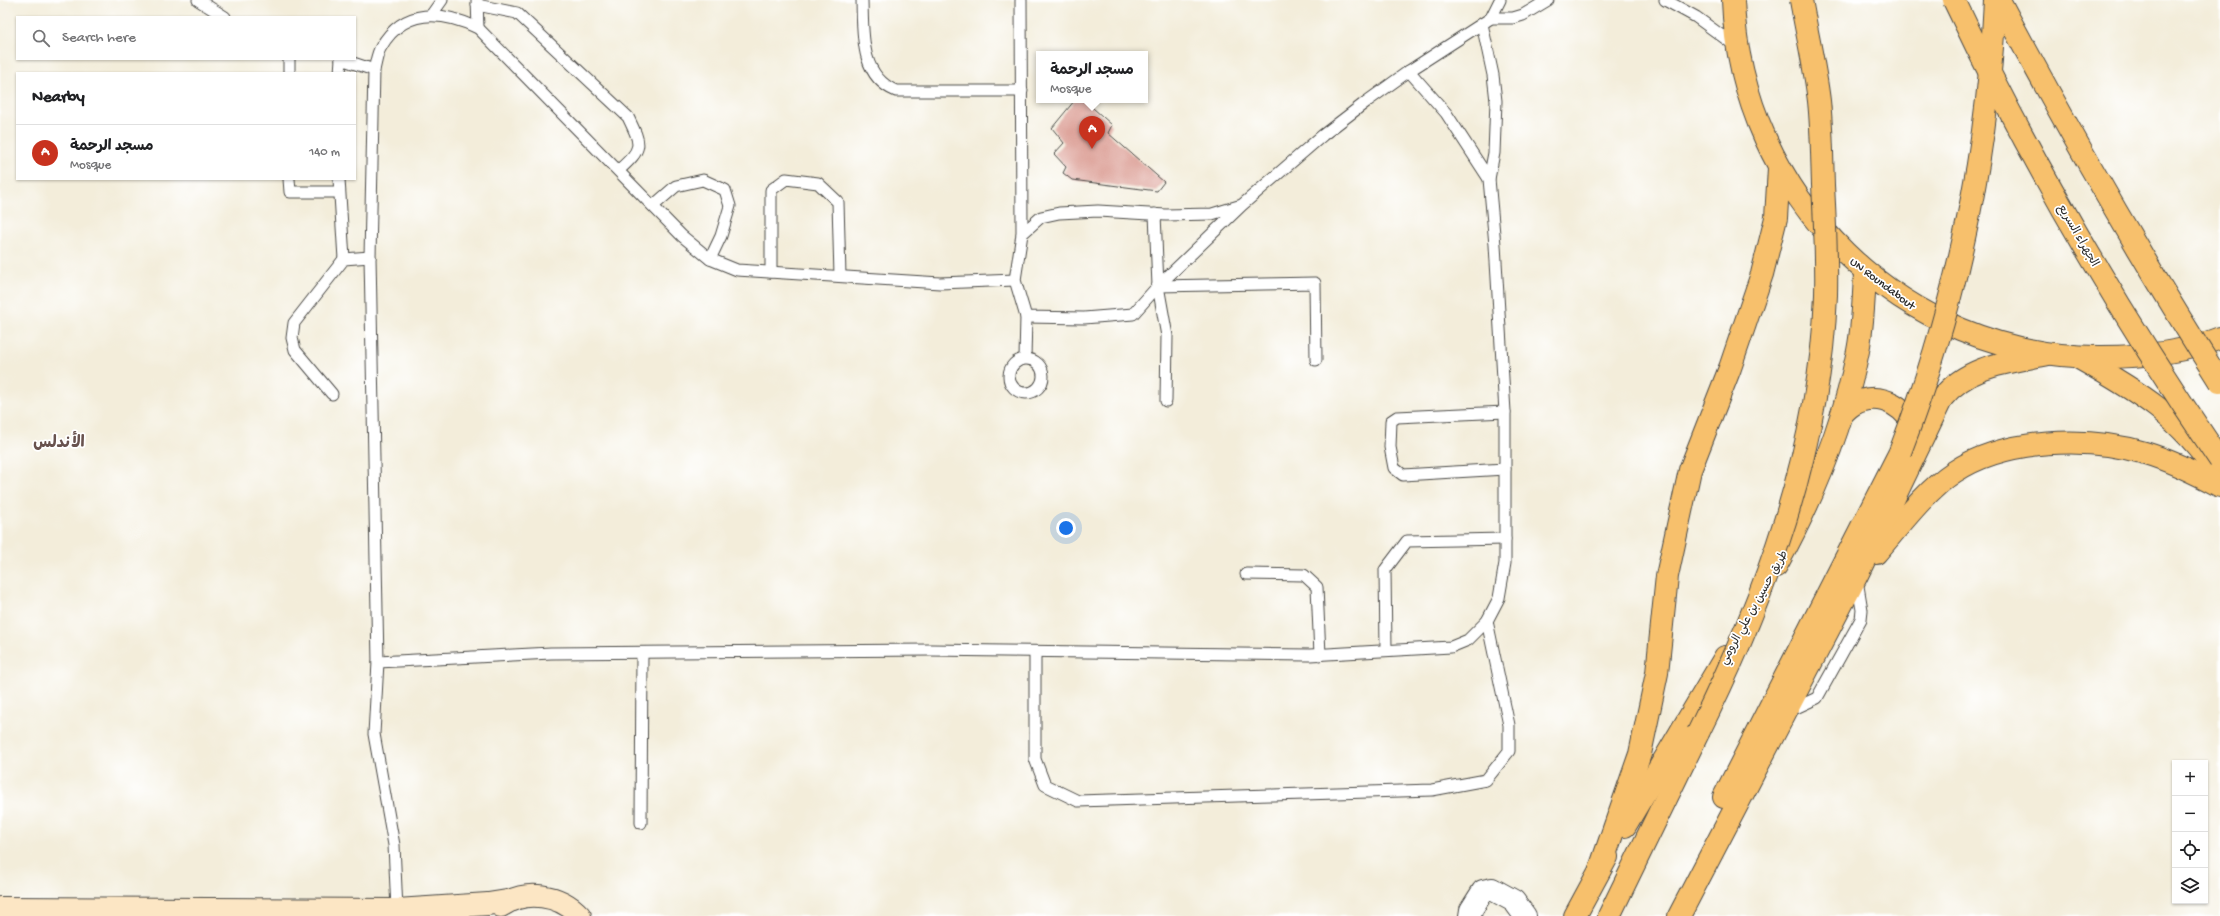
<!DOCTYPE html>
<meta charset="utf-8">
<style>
body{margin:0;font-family:"Gochi Hand","Playpen Sans Arabic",sans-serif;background:#f6f6f6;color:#202124}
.controls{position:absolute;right:12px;bottom:12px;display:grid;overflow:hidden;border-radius:0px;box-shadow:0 1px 3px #0004}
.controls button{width:36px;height:36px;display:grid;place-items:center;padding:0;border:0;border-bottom:1px solid #e0e0e0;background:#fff;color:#202124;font:20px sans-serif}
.you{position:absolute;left:1066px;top:528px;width:14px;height:14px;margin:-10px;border:3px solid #fff;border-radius:50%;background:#1a73e8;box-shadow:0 0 0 6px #1a73e833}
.badge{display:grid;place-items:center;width:26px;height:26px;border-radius:50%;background:#c8321e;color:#fff;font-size:13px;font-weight:700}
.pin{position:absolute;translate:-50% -33px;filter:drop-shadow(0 1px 2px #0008)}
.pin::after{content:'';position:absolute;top:21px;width:14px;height:12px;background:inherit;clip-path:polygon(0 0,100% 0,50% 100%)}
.popup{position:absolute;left:1036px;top:51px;width:112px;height:52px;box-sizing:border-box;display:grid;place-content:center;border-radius:0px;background:#fff;filter:drop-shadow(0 1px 3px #0005);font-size:13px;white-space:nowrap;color:#757577}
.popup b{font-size:15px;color:#202124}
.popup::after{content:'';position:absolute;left:50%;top:100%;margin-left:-8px;border:8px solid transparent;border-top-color:#fff}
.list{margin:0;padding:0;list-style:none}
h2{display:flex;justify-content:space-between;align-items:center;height:52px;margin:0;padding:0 16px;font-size:17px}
h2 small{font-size:13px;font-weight:400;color:#757577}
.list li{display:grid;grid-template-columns:26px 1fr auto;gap:12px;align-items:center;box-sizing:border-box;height:56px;padding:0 16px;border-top:1px solid #e0e0e0}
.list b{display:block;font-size:15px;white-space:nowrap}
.list p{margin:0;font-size:13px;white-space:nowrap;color:#757577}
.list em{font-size:13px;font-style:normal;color:#757577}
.icon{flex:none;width:22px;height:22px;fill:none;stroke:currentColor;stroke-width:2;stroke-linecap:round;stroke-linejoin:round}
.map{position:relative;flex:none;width:2220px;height:916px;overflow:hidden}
.search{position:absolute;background:#fff;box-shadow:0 1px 3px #0004;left:16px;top:16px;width:340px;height:44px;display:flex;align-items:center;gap:10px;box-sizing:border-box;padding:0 14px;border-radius:0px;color:#757577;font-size:15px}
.panel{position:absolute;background:#fff;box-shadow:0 1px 3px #0004;left:16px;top:72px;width:340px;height:108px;border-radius:0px}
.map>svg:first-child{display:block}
</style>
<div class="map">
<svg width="2220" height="916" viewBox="0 0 2220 916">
<rect width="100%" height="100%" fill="#fff"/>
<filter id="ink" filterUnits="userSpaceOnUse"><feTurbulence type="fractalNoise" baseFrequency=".025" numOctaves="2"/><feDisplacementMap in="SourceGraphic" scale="8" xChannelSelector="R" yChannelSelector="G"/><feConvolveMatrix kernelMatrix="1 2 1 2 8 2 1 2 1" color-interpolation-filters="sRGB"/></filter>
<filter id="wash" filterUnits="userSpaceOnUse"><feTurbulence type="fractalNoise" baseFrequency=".012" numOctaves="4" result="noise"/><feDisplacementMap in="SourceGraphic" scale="16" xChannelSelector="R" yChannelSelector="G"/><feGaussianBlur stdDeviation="0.9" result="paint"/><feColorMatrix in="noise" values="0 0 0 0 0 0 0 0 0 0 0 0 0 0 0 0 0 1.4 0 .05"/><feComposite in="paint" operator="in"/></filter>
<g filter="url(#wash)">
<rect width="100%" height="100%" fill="#f3edda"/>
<g id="blocks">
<polygon fill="#da9a90" points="1075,100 1084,100 1112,125 1108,133 1164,182 1157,191 1072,180 1063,173 1066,167 1054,154 1064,143 1052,128"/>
</g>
</g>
<g filter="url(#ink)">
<use href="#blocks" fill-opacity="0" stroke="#494845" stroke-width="1"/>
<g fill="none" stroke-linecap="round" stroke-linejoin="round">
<g stroke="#494845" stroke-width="13">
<g id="lane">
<polyline points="198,0 225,17"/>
<polyline points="477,0 478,28"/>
<path d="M862 0C863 34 860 76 896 91H1022"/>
<polyline points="1021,0 1022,234"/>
<polyline points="1665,0 1696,17 1737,47"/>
<path d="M477 5 517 13 628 117C642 146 643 148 619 170"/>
<polyline points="432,14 442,0"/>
<polyline points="1491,18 1500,0"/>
<polyline points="289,59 289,73"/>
<polyline points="341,59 374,70"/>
<polyline points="1409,71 1446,113 1489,179"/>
<polyline points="340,73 341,59"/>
<polyline points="289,179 290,192 339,192"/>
<polyline points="339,179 344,259"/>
<polyline points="1242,205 1212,214 1166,215 1098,211 1059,213 1041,217 1022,234 1015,280 1026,317 1084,318 1133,314 1158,286 1242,205 1323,135 1366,102 1409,71 1491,18 1513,18 1523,15 1548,0"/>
<polyline points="653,206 676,186 703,180 725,190 730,206 721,236 710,259"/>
<polyline points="1155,214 1158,286 1167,336 1166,401"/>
<polyline points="771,272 771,190 786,179 818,183 838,202 840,276"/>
<polyline points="1158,286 1315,283 1316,360"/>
<polyline points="1025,358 1026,317"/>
<circle cx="1026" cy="376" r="17"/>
<polyline points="332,394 295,350 292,338 294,323 344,259 370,257"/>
<polyline points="1505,412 1397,417 1391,421 1390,447 1394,468 1403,475 1505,469"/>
<polyline points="1246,574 1304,575 1317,587 1320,655"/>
<polyline points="1386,650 1385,570 1407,541 1505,539"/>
<polyline points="1035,652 1035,759 1045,785 1078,801 1432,790 1486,780 1509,751 1509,725 1487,621"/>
<polyline points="378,662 551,653 931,650 1310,655 1451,647 1468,640 1487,621 1499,598 1505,563 1505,412 1495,245 1489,179 1494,153 1496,101 1493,75 1482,24"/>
<polyline points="1787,712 1817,698 1861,619 1862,610 1857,580"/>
<polyline points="641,823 642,653"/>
<path d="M397 910 394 845 374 734 378 662 370 257 374 70C376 63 377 53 381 47 404 7 442 11 478 28L682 236 710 259 737 270 940 283 1015 280"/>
</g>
</g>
<g stroke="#494845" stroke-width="24">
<polyline id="street" points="1470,916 1471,910 1483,891 1492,889 1514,901 1525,916"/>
</g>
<g stroke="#494845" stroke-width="24">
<g id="secondary">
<path d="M501 906C526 889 560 894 580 916"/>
<polyline points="0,908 397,910 488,904 513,900"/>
</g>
</g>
<g stroke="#494845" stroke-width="24">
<g id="primary">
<path d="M1733 0C1740 197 1903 358 2101 357 2140 357 2183 353 2220 338"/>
<path d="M2079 358C2141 393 2179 416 2220 476"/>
</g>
</g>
<g stroke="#494845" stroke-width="24">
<g id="highway">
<path d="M1842 414C1846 410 1850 406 1854 404 1881 389 1911 409 1917 436"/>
<path d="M1876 553C1898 528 1925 491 1954 472 2005 438 2088 436 2145 453 2172 461 2196 473 2220 486"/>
<path d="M1776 566C1813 499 1843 427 1858 351 1863 325 1864 298 1865 272"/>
<polyline points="1724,797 1900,452"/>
<polyline points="1625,826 1725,657"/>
<polyline points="1600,869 1640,754 1657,673 1667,576 1690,470 1730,368 1762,274 1776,218 1779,168"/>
<polyline points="1575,916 1607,857"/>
<polyline points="1609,916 1698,733"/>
<path d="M1679 916 1857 575 1942 398C1968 365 2010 362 2048 354"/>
</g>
</g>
<use href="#lane" stroke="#fff" stroke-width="11"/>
<use href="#street" stroke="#fff" stroke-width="22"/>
<use href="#secondary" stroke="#fce6c4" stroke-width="22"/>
<use href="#primary" stroke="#f7c06c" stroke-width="22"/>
<use href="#highway" stroke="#f7c06c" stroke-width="22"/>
<g stroke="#494845" stroke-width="24" stroke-linecap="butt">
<g id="highway-bridge">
<path d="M1954 0C2030 160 2120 314 2220 460"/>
<path d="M1999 0C2068 130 2141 258 2220 382"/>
<path d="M1900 452C1956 306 1988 155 1995 0"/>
<path d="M1698 733C1766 597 1820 448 1826 295 1827 258 1825 221 1823 185 1822 157 1822 129 1819 101 1815 67 1807 34 1801 0"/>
</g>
</g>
<use href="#highway-bridge" stroke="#f7c06c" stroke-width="22"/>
</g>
</g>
<g text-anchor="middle" stroke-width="3.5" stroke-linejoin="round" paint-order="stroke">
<g font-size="12" fill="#2b2b2b" stroke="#fff">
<text transform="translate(2079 235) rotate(60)" y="4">الجهراء السريع</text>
<text transform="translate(1883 283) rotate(37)" y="4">UN Roundabout</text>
<text transform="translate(1753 607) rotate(-61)" y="4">طريق حسين بن علي الرومي</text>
</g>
<g font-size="16" font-weight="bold" fill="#68524e" stroke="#fff">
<text x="59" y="447">الأندلس</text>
</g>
</g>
</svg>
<div class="controls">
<button>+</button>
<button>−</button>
<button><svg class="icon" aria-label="locate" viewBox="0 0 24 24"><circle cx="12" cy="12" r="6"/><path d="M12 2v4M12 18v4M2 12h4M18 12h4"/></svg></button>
<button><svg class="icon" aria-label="layers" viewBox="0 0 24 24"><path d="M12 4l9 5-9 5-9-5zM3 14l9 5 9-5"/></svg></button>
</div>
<div class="you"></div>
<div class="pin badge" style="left:1092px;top:149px">A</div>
<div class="popup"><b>مسجد الرحمة</b>Mosque</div>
<div class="search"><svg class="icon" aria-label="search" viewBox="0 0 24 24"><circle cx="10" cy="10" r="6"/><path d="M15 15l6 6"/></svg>Search here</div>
<section class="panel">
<h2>Nearby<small></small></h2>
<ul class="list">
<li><span class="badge">A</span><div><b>مسجد الرحمة</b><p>Mosque</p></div><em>140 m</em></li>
</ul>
</section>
</div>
